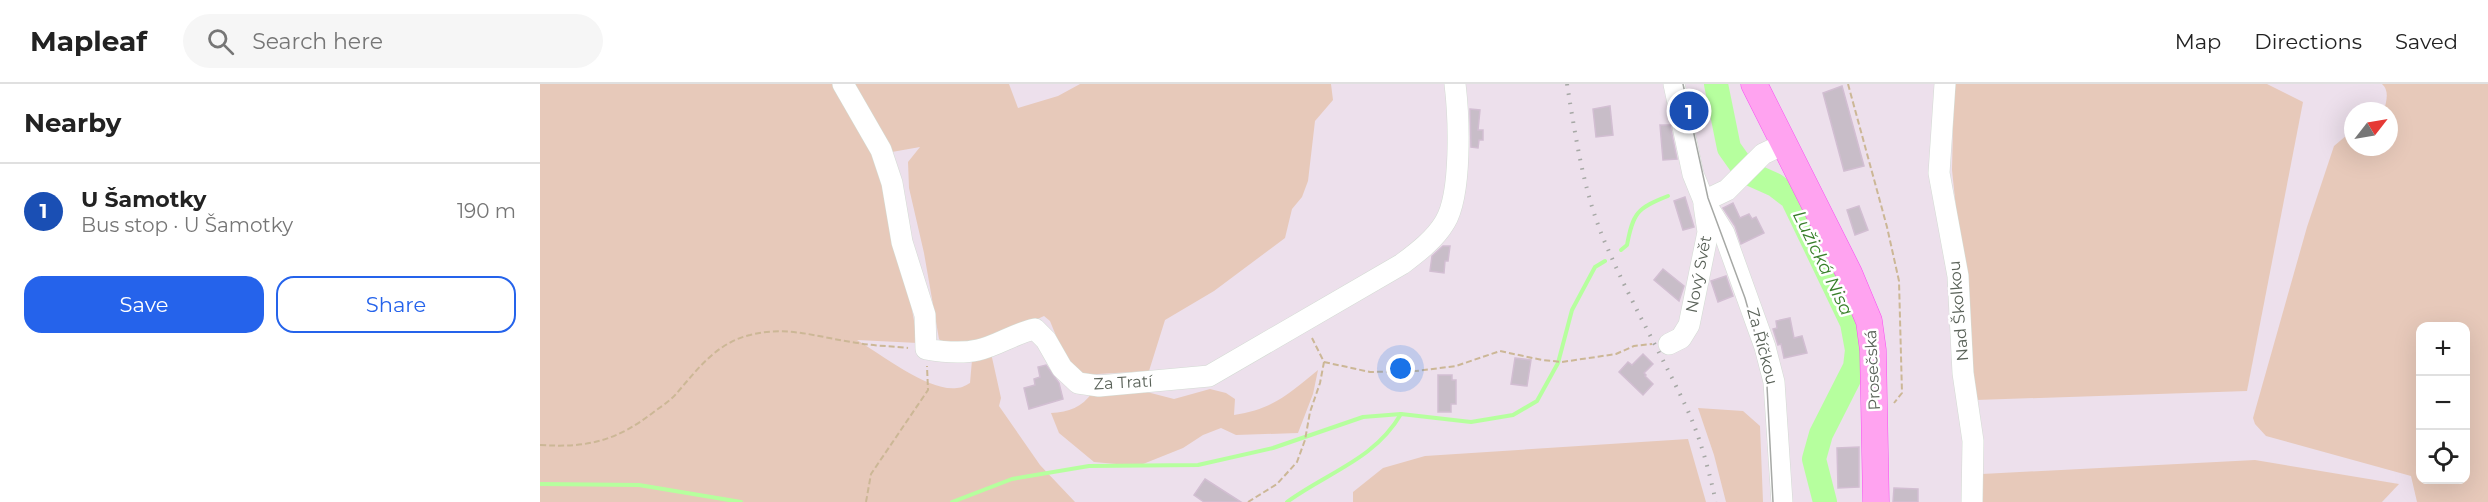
<!DOCTYPE html>
<meta charset="utf-8">
<style>
body{margin:0;font-family:Montserrat,sans-serif;background:#f6f6f6;color:#222}
.controls{position:absolute;right:18px;bottom:18px;display:grid;overflow:hidden;border-radius:12px;box-shadow:0 6px 24px #0002}
.controls button{width:54px;height:54px;display:grid;place-items:center;padding:0;border:0;border-bottom:2px solid #e0e0e0;background:#fff;color:#222;font:30px sans-serif}
.compass{position:absolute;left:1804px;top:18px;width:54px;height:54px;border-radius:50%;background:#fff;box-shadow:0 6px 24px #0002;rotate:59deg}
.you{position:absolute;left:861px;top:285px;width:21px;height:21px;margin:-15px;border:4px solid #fff;border-radius:50%;background:#1a73e8;box-shadow:0 0 0 9px #1a73e833}
.badge{display:grid;place-items:center;width:39px;height:39px;border-radius:50%;background:#2563eb;color:#fff;font-size:20px;font-weight:700}
.pin{position:absolute;translate:-50% -50%;border:3px solid #fff;box-shadow:0 2px 6px #0006}
.list{margin:0;padding:0;list-style:none}
h2{display:flex;justify-content:space-between;align-items:center;height:78px;margin:0;padding:0 24px;font-size:26px}
h2 small{font-size:20px;font-weight:400;color:#767676}
.list li{display:grid;grid-template-columns:39px 1fr auto;gap:18px;align-items:center;box-sizing:border-box;height:96px;padding:0 24px;border-top:2px solid #e0e0e0}
.list b{display:block;font-size:22px;white-space:nowrap}
.list p{margin:0;font-size:20px;white-space:nowrap;color:#767676}
.list em{font-size:20px;font-style:normal;color:#767676}
.actions{display:flex;gap:12px;padding:18px 24px}
.actions a{flex:1;padding:14px 0;border:2px solid #2563eb;border-radius:18px;text-align:center;font-size:21px;color:#2563eb}
.actions .main{background:#2563eb;color:#fff}
.icon{flex:none;width:33px;height:33px;fill:none;stroke:currentColor;stroke-width:2;stroke-linecap:round;stroke-linejoin:round}
.map{position:relative;flex:none;width:1948px;height:418px;overflow:hidden}
header{display:flex;align-items:center;gap:36px;box-sizing:border-box;height:84px;padding:0 30px;background:#fff;border-bottom:2px solid #e0e0e0}
header strong{font-size:28px}
nav{display:flex;gap:33px;margin-inline-start:auto;font-size:21px}
.search{width:420px;height:54px;background:#f6f6f6;display:flex;align-items:center;gap:15px;box-sizing:border-box;padding:0 21px;border-radius:33px;color:#767676;font-size:22px}
main{display:flex}
aside{flex:1;background:#fff}
.map>svg:first-child{display:block}
</style>
<header>
<strong>Mapleaf</strong>
<div class="search"><svg class="icon" aria-label="search" viewBox="0 0 24 24"><circle cx="10" cy="10" r="6"/><path d="M15 15l6 6"/></svg>Search here</div>
<nav><a>Map</a><a>Directions</a><a>Saved</a></nav>
</header>
<main>
<aside>
<h2>Nearby<small></small></h2>
<ul class="list">
<li><span class="badge" style="background:#1a4fb4">1</span><div><b>U Šamotky</b><p>Bus stop · U Šamotky</p></div><em>190 m</em></li>
</ul>
<div class="actions"><a class="main">Save</a><a>Share</a></div>
</aside>
<div class="map">
<svg width="1948" height="418" viewBox="0 0 1948 418">
<rect width="100%" height="100%" fill="#ede0ec"/>
<g fill="#e7c9ba" fill-rule="evenodd">
<path d="M0 0H469L478 24 518 12 540 0H791L793 16 775 37 768 97 762 113 752 125 745 154 674 207 625 236 609 287 541 291 529 284 510 237 504 232 449 258 407 264 399 255 384 169 369 104 368 78 380 63 335 71 369 209 378 259 317 256C342 271 389 308 417 304 422 304 426 301 430 299L432 276 451 269 461 314 459 322 500 381 535 418H0Z"/>
<polygon points="1414,0 1727,0 1763,18 1707,307 1436,316 1412,86"/>
<path d="M1842 0H1948V418H1877L1871 392 1726 352 1715 340 1713 334 1767 143 1794 62 1807 51 1813 50V63H1849V27H1844C1846 18 1850 7 1842 0ZM1880 243H1926V396H1880Z"/>
<path d="M778 286 773 310 758 349 696 351 681 344 663 351 643 364 598 382 554 378 519 349 511 329C529 328 542 323 552 309L603 307 634 315 670 305 686 309 695 315 694 331C732 326 750 309 778 286Z"/>
<polygon points="1158,324 1203,327 1220,342 1223,418 1186,418 1174,371"/>
<polygon points="1148,355 1166,418 813,418 813,408 843,384 885,372"/>
<polygon points="1715,376 1859,400 1842,418 1442,418 1442,390"/>
</g>
<g fill="none" stroke-linecap="round" stroke-linejoin="round">
<g stroke="#b6ff9e" stroke-width="4">
<path d="M1081 166 1087 161C1093 129 1097 124 1128 112"/>
<polyline points="0,400 99,401 201,418"/>
<polyline points="412,418 472,395 549,382 658,381 733,364 823,333 861,330"/>
<path d="M747 418C788 388 834 376 861 330L931 338 973 331 997 317 1018 279 1032 226 1055 183 1065 177"/>
</g>
<polyline stroke="#b6ff9e" stroke-width="24" points="1176,0 1189,64 1206,88 1235,101 1252,114 1312,239 1317,266 1315,283 1281,350 1274,375 1285,418"/>
</g>
<g fill="#c8bdc8" stroke="#d2bed2" stroke-width="1.5">
<polygon points="1302,2 1324,82 1304,87 1283,9"/>
<polygon points="1070,22 1073,51 1056,53 1053,25"/>
<polygon points="930,25 940,26 938,46 943,46 943,56 939,56 938,64 931,63"/>
<polygon points="1120,41 1130,41 1137,75 1123,76"/>
<polygon points="1145,113 1154,143 1143,146 1134,117"/>
<polygon points="1193,119 1200,134 1209,130 1212,135 1216,133 1224,149 1201,160 1195,142 1183,124"/>
<polygon points="1319,122 1328,146 1315,151 1307,126"/>
<polygon points="903,162 910,162 908,177 905,177 904,189 890,187 892,172"/>
<polygon points="1123,185 1144,202 1139,217 1114,196"/>
<polygon points="1186,192 1193,212 1178,218 1171,197"/>
<polygon points="1250,234 1254,254 1262,252 1267,269 1244,274 1241,260 1238,261 1233,245 1237,244 1236,237"/>
<polygon points="1103,270 1113,280 1104,289 1106,291 1105,292 1113,300 1103,311 1079,288 1088,278 1092,281"/>
<polygon points="975,274 991,276 987,302 971,300"/>
<polygon points="506,281 519,299 523,315 489,325 484,304 495,301 494,295 500,293 498,283"/>
<polygon points="898,291 912,291 912,296 916,296 916,320 911,320 911,328 898,328"/>
<polygon points="1319,363 1319,403 1298,404 1297,364"/>
<polygon points="665,395 701,418 664,418 654,411"/>
<polygon points="1354,404 1378,405 1378,418 1353,418"/>
</g>
<g fill="none" stroke-linecap="round" stroke-linejoin="round">
<g stroke="#d3dbd3" stroke-width="22">
<g id="minor">
<path d="M303 0 341 66 352 99 362 158 385 231 386 265C403 268 421 270 438 266 457 262 475 249 495 245L506 256 522 284 538 299 559 302 669 292 862 180C878 168 895 155 905 138 922 110 919 33 915 0"/>
<polyline points="1134,0 1153,90 1164,117 1184,149 1225,263 1234,298 1242,418"/>
<polyline points="1405,0 1399,89 1418,192 1423,289 1433,357 1432,418"/>
<polyline points="1164,117 1187,106 1223,70 1244,60"/>
<polyline points="1129,260 1141,254 1149,241 1168,148 1164,121"/>
</g>
</g>
<g stroke="#f94df2" stroke-width="27">
<polyline id="major" points="1214,0 1309,189 1329,237 1333,266 1336,418"/>
</g>
<g stroke="#ccb796" stroke-width="2" stroke-dasharray="6 3" stroke-linecap="butt">
<polyline points="1308,0 1347,143 1359,197 1362,309 1354,319"/>
<polyline points="784,278 830,288 876,287 916,282 960,267 1002,276 1022,278 1076,270 1094,262 1112,260"/>
<path d="M0 361C48 364 77 357 115 327 122 322 130 317 136 310 157 286 176 259 210 251 248 241 280 254 318 259 334 262 351 262 368 264"/>
<polyline points="326,418 331,390 388,306 387,282"/>
<polyline points="708,418 737,400 757,378 765,356 770,328 780,299 784,278 772,254"/>
</g>
<use href="#minor" stroke="#fff" stroke-width="21"/>
<use href="#major" stroke="#ffa3f0" stroke-width="26"/>
<polyline stroke="#a6a8a5" stroke-width="1.5" points="1143,0 1168,114 1205,214 1221,271 1227,302 1233,418"/>
<path stroke="#a6a8a5" stroke-width="4" stroke-dasharray="1.5 8" stroke-linecap="butt" d="M1027 0C1036 55 1044 112 1067 163 1091 219 1122 271 1148 327 1161 356 1169 387 1176 418"/>
</g>
<g text-anchor="middle" stroke-width="5" stroke-linejoin="round" paint-order="stroke">
<g font-size="16" fill="#5a6259" stroke="#fff">
<text transform="translate(1158 190) rotate(-79)" y="6">Nový Svět</text>
<text transform="translate(1418 227) rotate(-95)" y="6">Nad Školkou</text>
<text transform="translate(1223 262) rotate(75)" y="6">Za Říčkou</text>
<text transform="translate(1332 286) rotate(-93)" y="6">Prosečská</text>
<text transform="translate(583 298) rotate(-3)" y="6">Za Tratí</text>
</g>
<g font-size="18" font-style="italic" fill="#387f2a" stroke="#fff">
<text transform="translate(1283 179) rotate(64)" y="6">Lužická Nisa</text>
</g>
</g>
</svg>
<div class="controls">
<button>+</button>
<button>−</button>
<button><svg class="icon" aria-label="locate" viewBox="0 0 24 24"><circle cx="12" cy="12" r="6"/><path d="M12 2v4M12 18v4M2 12h4M18 12h4"/></svg></button>
</div>
<svg class="compass" viewBox="-18 -18 36 36"><path d="M0-13l5 13h-10z" fill="#e53935"/><path d="M0 13l5-13h-10z" fill="#767676"/></svg>
<div class="you"></div>
<div class="pin badge" style="left:1149px;top:27px;background:#1a4fb4">1</div>
</div>
</main>
